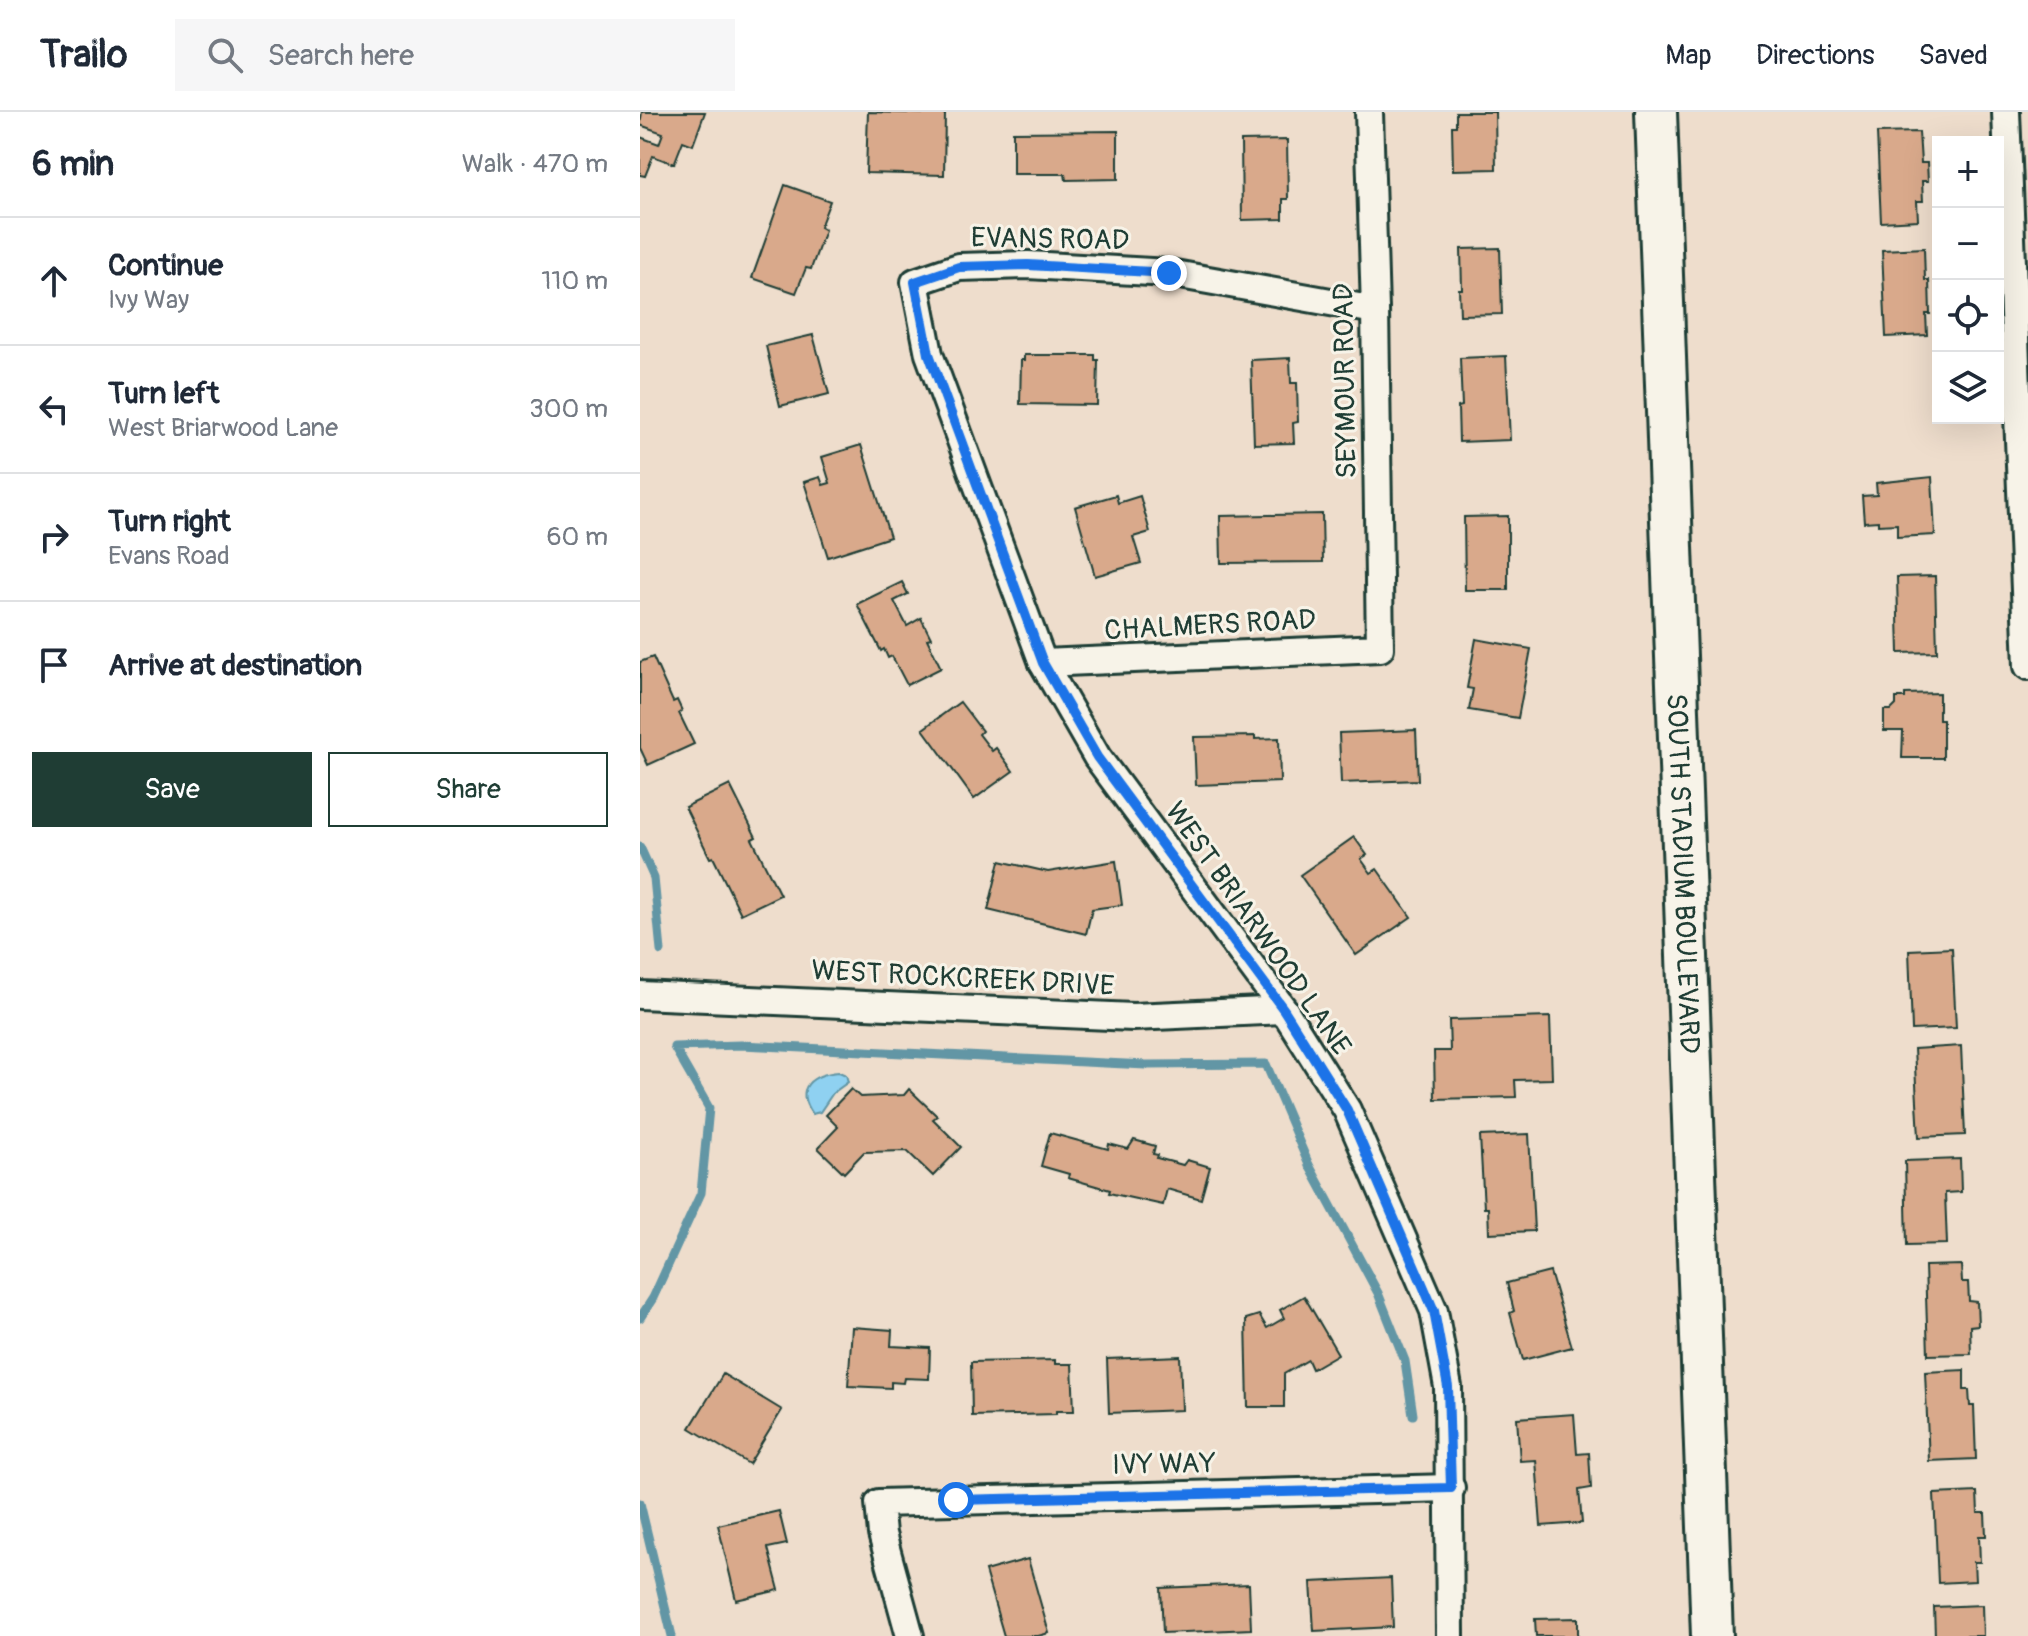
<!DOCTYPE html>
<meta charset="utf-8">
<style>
body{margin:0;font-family:Pangolin,sans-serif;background:#f6f6f7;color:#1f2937}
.controls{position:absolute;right:24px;top:24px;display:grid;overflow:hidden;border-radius:0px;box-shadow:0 8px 32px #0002}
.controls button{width:72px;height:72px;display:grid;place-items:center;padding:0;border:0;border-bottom:2px solid #e0e1e3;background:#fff;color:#1f2937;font:40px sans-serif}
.stop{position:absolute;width:24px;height:24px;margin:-18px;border:6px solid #1a73e8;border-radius:50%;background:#fff}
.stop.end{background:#1a73e8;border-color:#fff;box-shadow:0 2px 8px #0008}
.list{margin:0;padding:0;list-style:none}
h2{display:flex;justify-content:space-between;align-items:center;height:104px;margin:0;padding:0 32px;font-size:34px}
h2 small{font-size:26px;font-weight:400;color:#747a83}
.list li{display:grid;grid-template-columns:52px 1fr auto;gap:24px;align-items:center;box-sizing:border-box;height:128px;padding:0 32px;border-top:2px solid #e0e1e3}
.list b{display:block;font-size:30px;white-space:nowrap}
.list p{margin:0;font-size:26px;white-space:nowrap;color:#747a83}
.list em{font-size:26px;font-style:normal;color:#747a83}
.actions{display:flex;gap:16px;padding:24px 32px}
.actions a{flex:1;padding:18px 0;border:2px solid #1f3d34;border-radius:0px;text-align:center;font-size:28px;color:#1f3d34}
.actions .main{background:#1f3d34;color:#fff}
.icon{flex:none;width:44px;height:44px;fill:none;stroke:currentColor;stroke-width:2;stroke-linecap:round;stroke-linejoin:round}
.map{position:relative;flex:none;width:1388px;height:1524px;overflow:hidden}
header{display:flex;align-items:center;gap:48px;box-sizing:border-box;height:112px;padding:0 40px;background:#fff;border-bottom:2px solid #e0e1e3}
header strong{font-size:38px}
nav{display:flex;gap:44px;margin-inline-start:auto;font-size:28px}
.search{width:560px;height:72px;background:#f6f6f7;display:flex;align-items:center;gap:20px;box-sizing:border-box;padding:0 28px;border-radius:0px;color:#747a83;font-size:30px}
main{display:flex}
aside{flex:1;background:#fff}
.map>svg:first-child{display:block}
</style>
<header>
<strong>Trailo</strong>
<div class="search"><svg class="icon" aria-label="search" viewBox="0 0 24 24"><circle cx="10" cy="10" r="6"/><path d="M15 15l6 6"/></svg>Search here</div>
<nav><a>Map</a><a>Directions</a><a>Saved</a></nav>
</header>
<main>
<aside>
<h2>6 min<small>Walk · 470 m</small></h2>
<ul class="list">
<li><svg class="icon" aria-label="ahead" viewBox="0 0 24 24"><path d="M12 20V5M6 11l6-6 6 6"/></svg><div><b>Continue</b><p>Ivy Way</p></div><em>110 m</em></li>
<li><svg class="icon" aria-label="left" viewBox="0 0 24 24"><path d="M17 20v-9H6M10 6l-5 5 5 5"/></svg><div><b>Turn left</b><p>West Briarwood Lane</p></div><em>300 m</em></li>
<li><svg class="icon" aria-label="right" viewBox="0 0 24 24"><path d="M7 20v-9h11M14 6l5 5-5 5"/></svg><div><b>Turn right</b><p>Evans Road</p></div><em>60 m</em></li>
<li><svg class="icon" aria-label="arrive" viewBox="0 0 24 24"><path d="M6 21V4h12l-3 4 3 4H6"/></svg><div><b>Arrive at destination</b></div></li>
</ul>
<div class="actions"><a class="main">Save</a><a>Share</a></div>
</aside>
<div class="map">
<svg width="1388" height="1524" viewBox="0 0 1388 1524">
<rect width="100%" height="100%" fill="#edc"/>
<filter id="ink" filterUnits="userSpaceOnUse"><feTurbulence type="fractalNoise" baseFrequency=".0125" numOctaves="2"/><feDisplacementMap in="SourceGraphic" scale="16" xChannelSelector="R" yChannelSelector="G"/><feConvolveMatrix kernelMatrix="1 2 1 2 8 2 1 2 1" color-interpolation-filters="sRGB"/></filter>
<g filter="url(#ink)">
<path fill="#8fd1f1" stroke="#6296a5" stroke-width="2" d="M199 960 206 963 208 970 193 981 180 1000 172 1002C153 975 173 962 199 960Z"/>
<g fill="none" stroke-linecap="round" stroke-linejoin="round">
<g stroke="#6296a5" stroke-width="9">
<polyline points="0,735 14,766 21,839"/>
<polyline points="0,1206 13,1186 61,1081 69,996 34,935 101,933 506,953 626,952 669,1053 738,1181 765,1249 773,1303"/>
<polyline points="0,1391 32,1524"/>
</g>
</g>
<g fill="#d9a98b" stroke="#1f3d34" stroke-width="2">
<polygon points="2,0 65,0 53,33 43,29 34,52 13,44 5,64 0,63 0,25 19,32 23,21 0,13"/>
<polygon points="228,0 305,2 304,63 226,61"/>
<polygon points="816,0 855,0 856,57 813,58 812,14 816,14"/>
<polygon points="478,19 478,67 426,68 425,62 373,62 373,20"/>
<polygon points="1279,20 1281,51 1287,51 1288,69 1282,69 1283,89 1277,89 1278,108 1241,110 1237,21"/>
<polygon points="647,28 648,87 643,87 643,107 602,108 601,29"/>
<polygon points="145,73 190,89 180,115 185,118 171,157 166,156 156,181 112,166"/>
<polygon points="860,136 862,202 820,203 819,177 822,177 821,137"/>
<polygon points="1284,136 1285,168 1289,168 1290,202 1286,202 1287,223 1246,225 1242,138"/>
<polygon points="173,223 189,282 140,294 126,234"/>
<polygon points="384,243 455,243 455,248 458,248 457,293 380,292 381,248 384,248"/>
<polygon points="866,244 870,328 819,330 818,295 822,294 820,246"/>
<polygon points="650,246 651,271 657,271 658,310 653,311 654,331 614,332 611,248"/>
<polygon points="221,333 250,425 188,445 164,370 180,365 183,373 190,371 182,345"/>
<polygon points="1292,365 1295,423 1257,425 1257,412 1238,413 1238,409 1224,410 1222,384 1237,383 1236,371"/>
<polygon points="476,383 478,391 500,384 510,420 493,425 501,451 455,464 435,395"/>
<polygon points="682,402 683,450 581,451 580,404"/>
<polygon points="868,404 868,478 825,478 824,405"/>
<polygon points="1295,464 1297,540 1259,541 1257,465"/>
<polygon points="262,470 268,482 254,489 267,514 281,506 291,526 287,527 301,556 267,573 252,544 248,546 244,537 241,539 217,492"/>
<polygon points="836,527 891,537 878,606 829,598 833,577 827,576"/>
<polygon points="13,545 33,590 37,588 42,599 39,601 54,632 8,653 0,636 0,550"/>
<polygon points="1299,581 1299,608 1303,608 1303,646 1262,646 1263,619 1244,619 1244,598 1251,598 1256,593 1256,586 1265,586 1265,582"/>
<polygon points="320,590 342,619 339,622 352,639 356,636 373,659 334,687 283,617"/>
<polygon points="776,618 778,668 701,671 699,621"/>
<polygon points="615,624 615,627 639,626 640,670 556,673 554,625"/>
<polygon points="90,673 116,725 112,727 140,783 101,802 73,745 70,746 45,695"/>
<polygon points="714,725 727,743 721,747 731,761 737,757 771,805 716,843 660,763"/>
<polygon points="360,749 408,760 476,749 482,793 452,797 446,822 348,798"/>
<polygon points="1312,836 1316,916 1272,918 1269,838"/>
<polygon points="910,905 912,967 875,968 876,985 795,987 794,939 810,939 809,908"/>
<polygon points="1321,934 1325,1023 1279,1025 1274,937"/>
<polygon points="211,977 220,985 264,983 269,977 297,1004 293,1007 321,1035 293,1064 267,1039 224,1040 204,1061 178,1036 198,1015 186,1003"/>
<polygon points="410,1021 468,1037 469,1032 488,1037 494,1028 515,1034 513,1042 518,1043 517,1046 543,1053 547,1048 570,1055 561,1087 527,1077 523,1093 469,1081 470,1078 428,1066 429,1062 401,1054"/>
<polygon points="889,1022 894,1119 849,1121 848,1096 844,1096 840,1024"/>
<polygon points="1320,1047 1321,1080 1305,1081 1307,1132 1267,1133 1265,1049"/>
<polygon points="1321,1153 1322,1170 1328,1170 1329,1189 1337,1190 1338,1213 1330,1214 1331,1242 1288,1243 1285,1154"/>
<polygon points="910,1160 932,1235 883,1248 870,1201 874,1199 867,1171"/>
<polygon points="664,1184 698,1242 672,1257 668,1248 644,1262 644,1295 608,1295 606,1207 619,1203 627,1216 644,1206 640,1198"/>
<polygon points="212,1215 252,1218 251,1234 290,1236 289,1267 264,1266 263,1271 251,1270 251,1276 208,1274"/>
<polygon points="540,1244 542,1298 469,1301 467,1247"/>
<polygon points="415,1248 415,1252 432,1252 434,1299 416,1299 416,1302 332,1304 331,1250"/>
<polygon points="1324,1258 1324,1278 1329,1278 1330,1294 1334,1294 1336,1347 1289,1349 1285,1260"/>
<polygon points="83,1262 142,1298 109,1352 50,1316"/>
<polygon points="934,1302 937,1342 949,1341 951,1376 939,1378 942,1411 901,1414 896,1348 880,1349 877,1306"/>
<polygon points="1337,1380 1338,1401 1345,1401 1346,1424 1339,1424 1340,1450 1334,1450 1335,1469 1298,1471 1294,1382"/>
<polygon points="139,1399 147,1432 128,1436 139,1478 96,1488 78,1413"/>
<polygon points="388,1447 409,1521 398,1524 364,1524 345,1459"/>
<polygon points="751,1466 753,1515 674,1519 671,1470"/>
<polygon points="609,1472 611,1517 523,1521 521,1476"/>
<polygon points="1342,1493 1343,1524 1295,1524 1294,1495"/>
<polygon points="938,1506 938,1524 896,1524 895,1507"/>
</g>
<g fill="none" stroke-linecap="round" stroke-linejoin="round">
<g stroke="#1f3d34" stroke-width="32">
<g id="minor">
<polyline points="1366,0 1388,554"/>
<polyline points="735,198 529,161 388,153 319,155 275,170 289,242 403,551 457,645 644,898 707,998 794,1199 808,1275 810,1524"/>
<polyline points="403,551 740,536 735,198 729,0"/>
<polyline points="0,883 493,905 644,898"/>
<polyline points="270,1524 242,1422 239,1391 811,1376"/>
</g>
</g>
<g stroke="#1f3d34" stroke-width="46">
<g id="primary">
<path id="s1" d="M1016 0 1072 1524"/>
</g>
</g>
<use href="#minor" stroke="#f7f3e8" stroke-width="26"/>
<use href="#primary" stroke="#f7f3e8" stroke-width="40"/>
</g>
</g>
<g fill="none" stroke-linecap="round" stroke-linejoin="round" filter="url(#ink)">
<polyline stroke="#1a73e8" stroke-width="10" points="316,1388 811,1376 808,1275 794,1199 707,998 644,898 457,645 403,551 289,242 275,170 319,155 388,153 529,161"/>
</g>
<g text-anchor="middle" stroke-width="6" stroke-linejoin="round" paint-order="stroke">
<g font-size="28" fill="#1f3d34" stroke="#f7f3e8">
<text transform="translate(410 126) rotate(1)" y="10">EVANS ROAD</text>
<text transform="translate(704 269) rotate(-91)" y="10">SEYMOUR ROAD</text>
<text transform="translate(570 512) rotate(-3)" y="10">CHALMERS ROAD</text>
<text dy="10" stroke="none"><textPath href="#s1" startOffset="762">SOUTH STADIUM BOULEVARD</textPath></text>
<text transform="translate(619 816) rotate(55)" y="10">WEST BRIARWOOD LANE</text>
<text transform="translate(323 865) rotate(3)" y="10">WEST ROCKCREEK DRIVE</text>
<text transform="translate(524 1351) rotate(-1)" y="10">IVY WAY</text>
</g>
</g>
</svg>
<div class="controls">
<button>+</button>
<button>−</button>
<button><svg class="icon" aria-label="locate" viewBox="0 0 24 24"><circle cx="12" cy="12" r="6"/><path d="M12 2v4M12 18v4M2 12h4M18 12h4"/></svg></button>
<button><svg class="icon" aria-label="layers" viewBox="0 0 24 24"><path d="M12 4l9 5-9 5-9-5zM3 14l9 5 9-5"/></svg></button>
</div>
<div class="stop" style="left:316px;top:1388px"></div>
<div class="stop end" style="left:529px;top:161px"></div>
</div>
</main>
